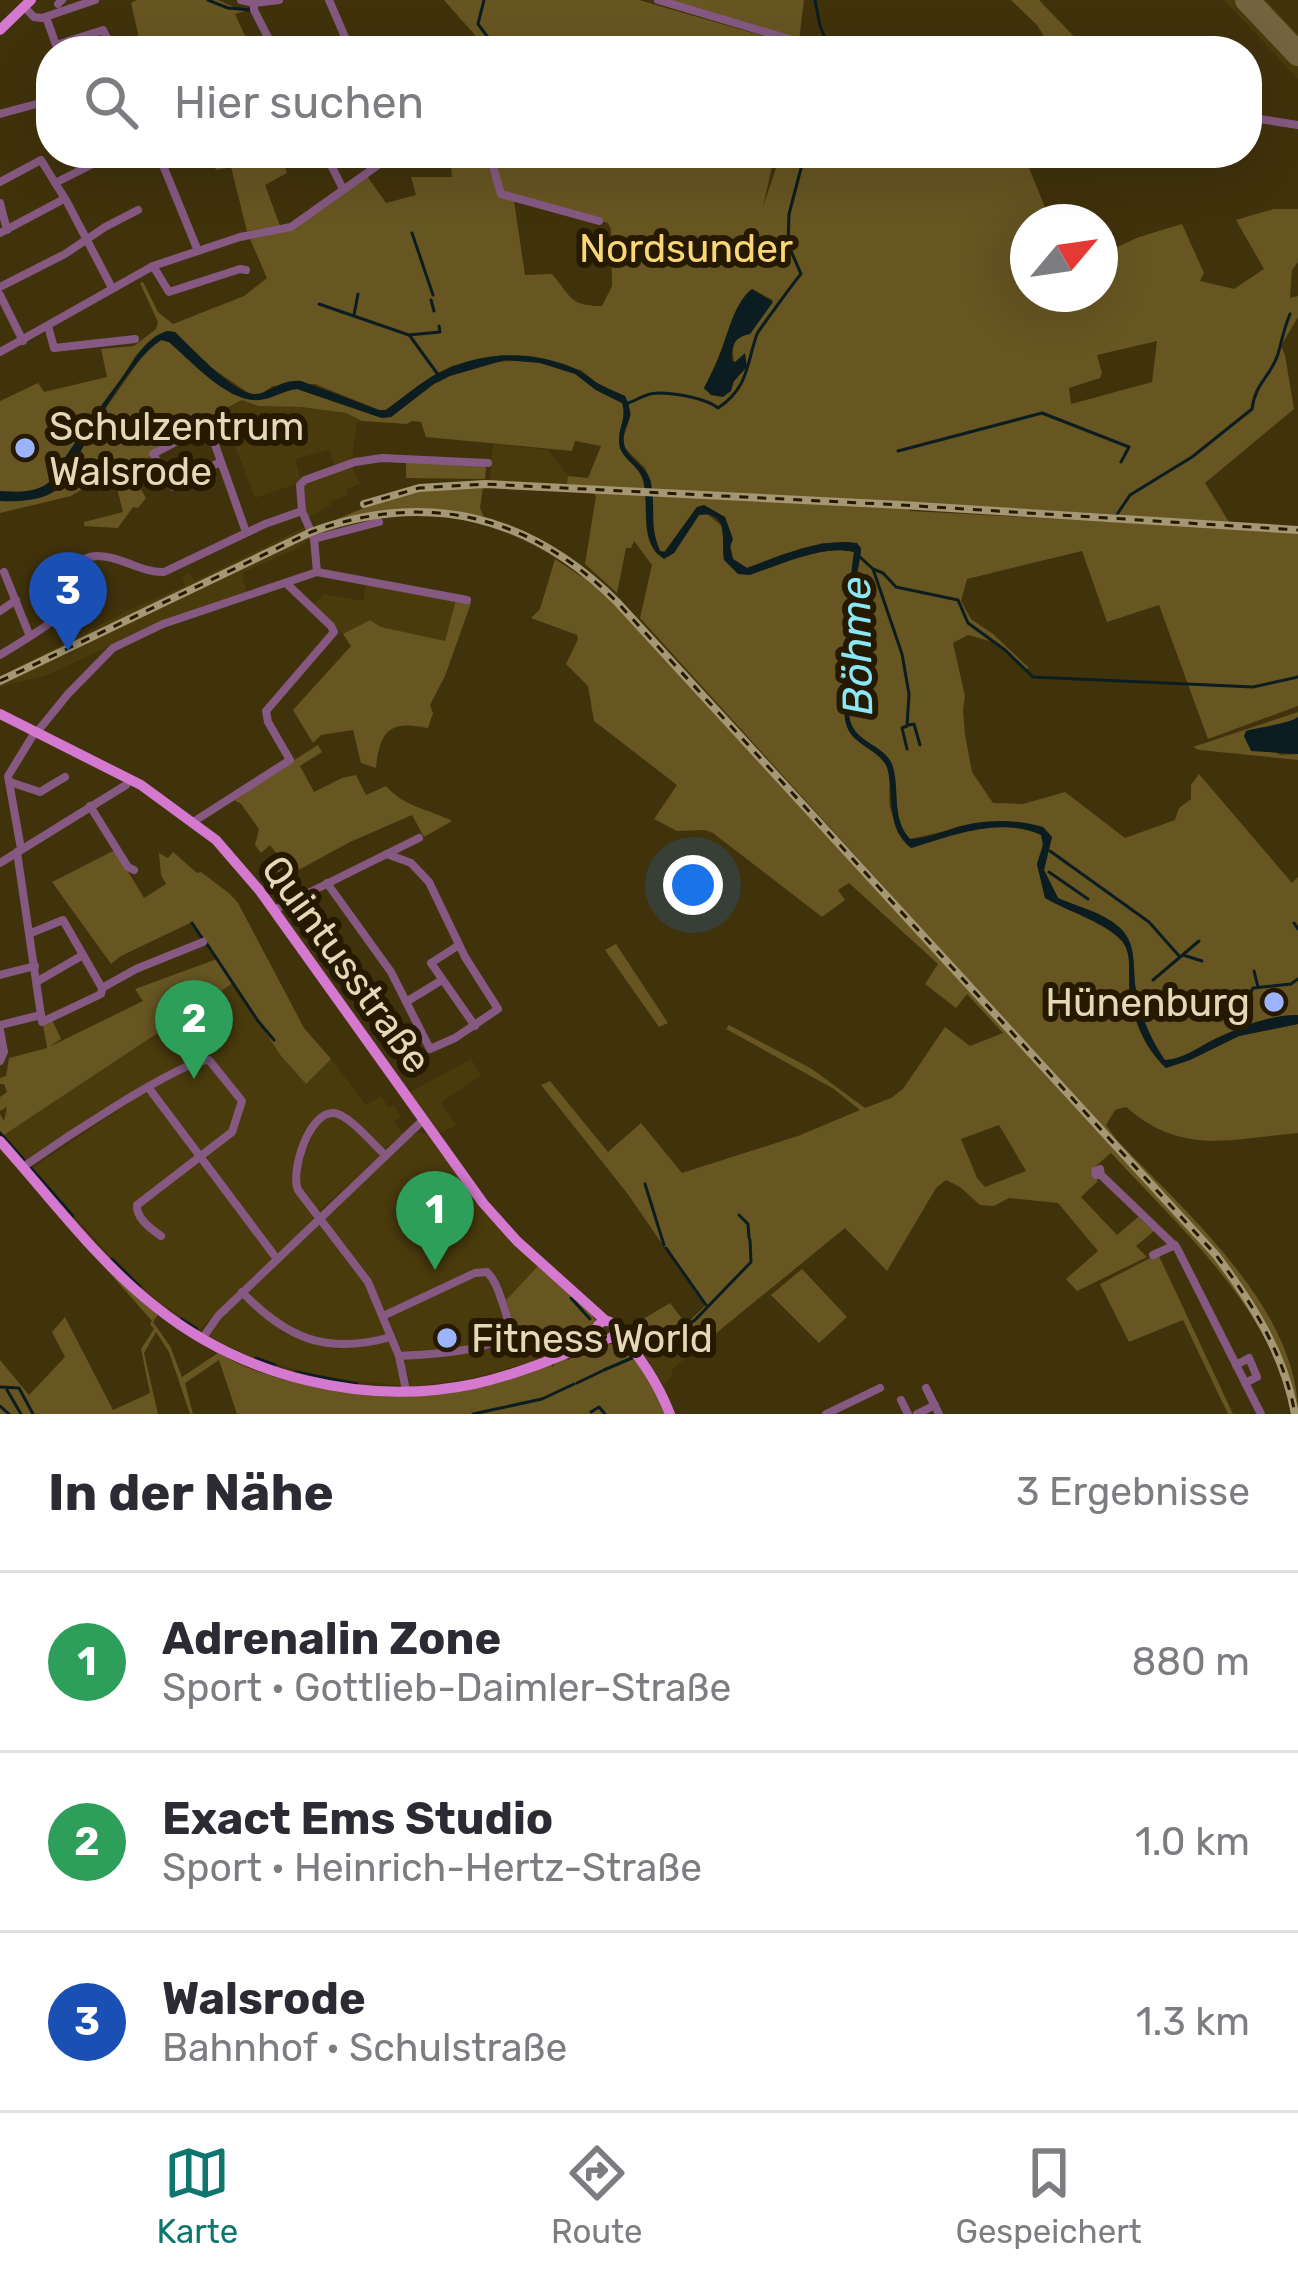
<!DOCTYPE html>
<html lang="de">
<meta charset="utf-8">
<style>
body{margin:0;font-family:Rubik,sans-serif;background:#f2f2f3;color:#2b2b33}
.compass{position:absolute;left:1010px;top:204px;width:108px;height:108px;border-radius:50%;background:#fff;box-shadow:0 12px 48px #0002;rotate:61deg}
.you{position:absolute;left:693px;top:885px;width:42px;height:42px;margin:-30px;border:9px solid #fff;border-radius:50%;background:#1a73e8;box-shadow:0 0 0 18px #1a73e833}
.badge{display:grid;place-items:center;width:78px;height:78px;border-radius:50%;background:#0f766e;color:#fff;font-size:39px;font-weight:700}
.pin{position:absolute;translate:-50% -99px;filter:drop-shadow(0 3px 6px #0008)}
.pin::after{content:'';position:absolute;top:63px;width:42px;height:36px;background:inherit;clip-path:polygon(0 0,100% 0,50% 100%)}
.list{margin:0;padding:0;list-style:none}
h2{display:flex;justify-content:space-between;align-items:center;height:156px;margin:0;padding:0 48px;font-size:51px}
h2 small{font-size:39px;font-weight:400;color:#7c7c81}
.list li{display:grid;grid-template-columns:78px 1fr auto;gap:36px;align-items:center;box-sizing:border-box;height:180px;padding:0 48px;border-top:3px solid #e1e1e2}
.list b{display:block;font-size:45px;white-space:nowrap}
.list p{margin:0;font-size:39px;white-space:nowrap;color:#7c7c81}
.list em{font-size:39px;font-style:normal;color:#7c7c81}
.icon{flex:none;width:66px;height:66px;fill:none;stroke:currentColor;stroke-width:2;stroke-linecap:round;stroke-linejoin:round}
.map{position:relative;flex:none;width:1298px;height:1414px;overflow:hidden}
.search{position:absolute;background:#fff;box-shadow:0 12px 48px #0002;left:36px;right:36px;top:36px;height:132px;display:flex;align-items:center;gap:30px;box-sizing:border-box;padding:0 42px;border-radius:48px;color:#7c7c81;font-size:45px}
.sheet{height:696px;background:#fff}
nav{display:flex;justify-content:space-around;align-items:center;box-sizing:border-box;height:168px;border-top:3px solid #e1e1e2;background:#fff;font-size:33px;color:#7c7c81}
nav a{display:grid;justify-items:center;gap:6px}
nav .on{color:#0f766e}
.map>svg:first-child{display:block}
</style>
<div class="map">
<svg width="1298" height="1414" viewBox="0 0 1298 1414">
<rect width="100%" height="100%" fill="#40320b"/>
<g fill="#4a3b0d">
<polygon points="1224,0 1266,0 1298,34 1298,79"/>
<polygon points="242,400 258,406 301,407 346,413 362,421 357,422 351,465 360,483 346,490 347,495 330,502 331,505 308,518 303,507 304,483 337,471 329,450 295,459 301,480 299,483 255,498 230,433 223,435 217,422 213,423 212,416"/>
<polygon points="495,444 548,450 568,476 568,484 490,481 492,452"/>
<polygon points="307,526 312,537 296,549 242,573 247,594 162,622 47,675 0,687 0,676 133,608 185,586 182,577 190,573 194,581"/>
<polygon points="367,582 456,600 446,642 381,627 370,620 343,634 313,605 324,594 363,601"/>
<polygon points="233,983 281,1056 305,1083 331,1059 366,1105 381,1096 389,1108 393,1105 401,1116 394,1122 403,1134 383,1150 345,1113 337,1110 317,1115 311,1123 292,1170 292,1179 294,1188 315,1220 280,1253 276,1252 207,1162 209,1153 227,1139 242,1107 208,1058 202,1057 169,1072 28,1162 4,1135"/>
<polygon points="471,1059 481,1075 441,1103 456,1125 437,1135 409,1093"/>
<polygon points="207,1062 239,1103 229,1132 205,1151 198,1150 154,1092 154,1088 177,1073"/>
<polygon points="144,1093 149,1094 272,1257 271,1261 200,1329 158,1301 112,1258 32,1168"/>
<polygon points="335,1115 342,1119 378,1153 378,1157 318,1212 300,1189 297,1173 318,1122"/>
<polygon points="418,1132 427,1135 482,1207 538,1266 506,1300 500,1281 488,1269 389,1312 384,1310 373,1285 323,1219 398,1147"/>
<polygon points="318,1225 322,1225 367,1285 388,1333 386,1337 339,1343 310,1338 285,1327 250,1296 250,1291"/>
<polygon points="479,1274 492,1279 506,1316 502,1336 467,1348 406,1353 402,1351 389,1321 391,1317"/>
<polygon points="240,1299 245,1299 282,1332 308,1343 338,1349 388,1342 393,1345 403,1386 317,1376 250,1356 209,1337 219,1321"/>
<polygon points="677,1324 680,1328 677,1333 685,1328 698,1348 671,1370 673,1375 663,1384 645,1355 649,1351 647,1342"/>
<polygon points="512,1329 593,1330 591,1336 546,1358 468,1379 411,1387 405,1364 409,1359 499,1345 507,1339"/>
</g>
<g fill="#675522" fill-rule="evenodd">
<polygon points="137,0 218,0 234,7 234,10 252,9 235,14 252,51 142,51 131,3"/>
<polygon points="444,0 639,0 815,51 489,51"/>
<polygon points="671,0 804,0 799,40"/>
<polygon points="1011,0 1039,0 1088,51 1053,51 1037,25"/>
<polygon points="209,153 297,153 299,158 285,166 287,173 265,185 280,226 247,231 231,167 216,170"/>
<path d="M450 153H487L499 195 514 201 525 275 552 274C571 296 569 306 602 306L612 286 611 229 608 223 502 193 490 153H775L763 207 781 153H1023L1051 222H1028V294H1100V256L1117 260 1115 248 1139 237 1182 224 1204 273 1200 281 1234 289 1264 269 1236 220 1274 209H1298V262L1292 270 1290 298 1298 296V317L1281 346 1285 355 1294 409 1205 483 1229 522 903 505 910 511 1298 532V706L1208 739 1159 605 1107 622 1082 551 967 579 961 601 971 619 993 634 1029 668 1025 669 993 642 968 635 953 643 965 696 963 710 965 735 972 772 993 803 1023 804 1065 792 1125 838 1175 820 1179 808 1191 799V785L1199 774 1292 883 1298 877V1015C1267 1015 1238 1028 1211 1041 1196 1049 1182 1059 1165 1061 1151 1040 1140 1015 1136 990 1132 967 1138 944 1119 927 1102 912 1078 907 1058 898L1044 870 1052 837 1043 827 985 822 910 839C892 819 899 793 893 768 888 746 856 744 850 722 843 694 866 668 869 641 871 620 858 607 857 588 855 571 864 558 857 543H822L747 568 733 559 725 517 697 507 664 552 660 551 652 526 651 482 645 468 624 447 623 439 631 414 625 396 597 383 581 370 502 355 452 366 431 377 386 410H379L315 384 273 386 259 395 250 394 213 369 175 332 167 331 155 336 136 355 125 373 65 458C55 490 30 494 0 491V401L38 383 44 392 107 377 101 349 134 346 156 329 158 322 140 283 143 282 158 312 173 324 244 296 267 278 250 239 290 230 367 176 386 203 416 195 411 177H452ZM752 289 773 300 750 334C725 337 734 360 738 377L734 381 704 390 733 323ZM1157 341 1152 382 1071 404 1069 388 1100 378 1102 373 1097 355Z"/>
<path d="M161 340 169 342C193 363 233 407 269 398 279 395 286 390 297 389L382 418C403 413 417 393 436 382 476 359 532 353 574 373 582 377 588 385 596 390 604 395 614 398 622 403 627 417 619 426 620 440 622 461 639 464 643 481 649 505 640 536 658 555L674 553 699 515 706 513 722 526 725 539 723 549 749 575C781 565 822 544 854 552 852 571 851 587 855 607 856 616 862 623 862 633 863 661 844 686 845 714 846 742 870 743 884 762 894 774 887 793 890 807 893 821 904 836 911 848 951 835 1000 816 1042 835L1043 845 1037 864 1045 898C1069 912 1100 920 1120 939 1134 952 1127 975 1130 993 1133 1021 1145 1049 1166 1068L1190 1060 1239 1036 1298 1024V1133C1232 1139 1182 1156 1126 1107L1115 1110 1106 1125 1116 1139C1184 1211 1298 1308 1298 1414 1281 1351 1259 1305 1217 1254L640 618 652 565 634 541 631 548H626L617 593 585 564 596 496 590 489 487 482 488 480 567 484 568 476 588 478 601 446 575 441 572 451 426 437 421 422 412 421 407 424 362 421 346 413 301 407 258 406 242 400 213 415V423L202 428 189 419 160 434 172 445 129 468 146 498 138 508 133 507 118 528 84 526V522L123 512 116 484 110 485 109 480 89 485 71 496 0 513V501H12L66 477 101 415 146 351Z"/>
<polygon points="406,460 483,465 486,468 485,479 406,478"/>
<path d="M459 487H483L480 508 484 517C420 504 385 509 323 525L395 495Z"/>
<path d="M555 559 582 577 584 575 613 602 1214 1257C1226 1272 1240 1287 1250 1304 1270 1335 1288 1377 1294 1414H1291C1276 1312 1178 1226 1111 1153L1090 1171 1098 1181 1081 1197 1117 1235 1138 1217 1154 1231 1136 1246 1147 1257 1077 1291 1066 1279 1098 1251 1058 1203 1009 1198 994 1206 980 1205 960 1187 946 1180 936 1188 887 1271 845 1228 698 1348 685 1329 677 1333 675 1331 679 1328 677 1324 648 1342 649 1351 645 1355 623 1331 670 1303 686 1324 705 1306 627 1193 541 1085 550 1081 608 1152 641 1123 682 1173 798 1136 860 1110 834 1089 726 1029 729 1025 812 1069 865 1108 891 1098 903 1089 945 1027 970 1046 1003 1033 967 994 956 1008 925 984 938 964 849 883 838 890 845 900 822 917 713 833 705 830 677 831 654 819 677 785 594 721 588 686 566 664 578 639 577 635 531 618 540 609ZM999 1125 1026 1171 985 1187 977 1178 961 1139Z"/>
<path d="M456 600 471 603 445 676 430 705 433 713 428 728C390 720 380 730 376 768L361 763 353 730 321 735 313 743 293 710 351 646 343 634 370 620 381 627 445 641Z"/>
<path d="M1298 712V717C1289 724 1260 727 1246 731L1280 755 1298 754V760L1199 750 1193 747Z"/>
<path d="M318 745 322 752 300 766 314 792 342 778 356 775 366 795 386 786C404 807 429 809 452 821L424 837 412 815 350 842 282 879 276 868 283 862 270 845 261 853 255 845 259 829 241 804 232 799Z"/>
<polygon points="115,850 144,898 166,884 161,875 159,853 168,858 173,852 197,873 201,872 230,894 238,903 304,1028 331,1059 306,1084 281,1056 233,983 4,1135 0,1131 0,1114 4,1121 7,1107 0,1111 0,1097 7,1092 4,1084 0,1084 0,1078 6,1076 9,1058 47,1048 43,1025 52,1020 61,1039 49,1047 143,1001 135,989 217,959 192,922 121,956 111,964 52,882"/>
<polygon points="616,944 668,1023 659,1027 605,950"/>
<path d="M0 1146 107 1264 158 1315 153 1322 170 1346 182 1377 218 1353C271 1385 371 1402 433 1394 472 1389 512 1375 551 1365L553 1367 555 1363 566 1358 568 1360 601 1343 616 1342C642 1359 653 1386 666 1414H237L219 1360 185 1383 193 1414H190L169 1352 156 1332 144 1353 158 1414H0V1360L29 1395 65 1357 52 1332 65 1317 113 1410 150 1393 141 1349 154 1329 150 1324 152 1321 0 1149Z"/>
<polygon points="1158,1254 1233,1414 1228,1414 1183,1320 1129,1342 1100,1284"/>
<polygon points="538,1266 590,1312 595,1320 593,1330 512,1329 511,1316 506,1300"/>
<polygon points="802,1269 847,1317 819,1343 771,1295"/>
</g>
<g fill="#0b1d20">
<path d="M752 289 773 302 750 334C735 337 731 344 732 361L735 362 745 353 747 367 734 381 731 391 723 397 711 395 704 388C710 376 717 364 721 351 729 330 735 302 752 289Z"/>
<path d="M167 331 175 332C190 347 234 393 254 394 268 395 279 379 301 381L379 410H386C401 399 415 387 431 377 475 351 530 348 576 369 585 373 591 380 599 384 608 389 616 392 625 396 638 422 621 423 624 443 626 459 648 466 651 483 656 507 649 528 660 551L665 552 697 507 704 505 725 517 733 539 730 547 733 559 747 568C782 555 820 538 857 543L861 548C861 560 856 572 856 584 857 607 873 623 868 648 863 671 845 695 850 720 856 744 887 745 893 767 900 792 891 818 910 839 926 839 941 832 957 827 984 819 1016 819 1043 827L1052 837 1044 870 1058 898C1078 907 1102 912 1119 927 1138 944 1132 967 1136 990 1140 1015 1151 1040 1165 1060 1182 1059 1196 1049 1211 1041 1238 1028 1268 1015 1298 1015V1024L1239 1036 1190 1060 1166 1068C1146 1049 1133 1021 1130 993 1127 976 1134 952 1120 939 1100 920 1069 912 1045 898L1037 864 1043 845 1041 835C1000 816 951 836 911 848 886 828 894 799 888 771 884 750 852 747 846 724 838 692 862 664 862 633 862 624 857 616 854 607 849 587 851 571 854 552 822 544 781 565 749 575L738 574 724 560C721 541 730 510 699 515L674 553 664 559C637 540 651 506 643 479 638 464 618 458 619 440 619 425 627 418 622 403L596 390 575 374 540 363 505 360 450 376 434 384 391 417 382 418 297 389C284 390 272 399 259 400 228 403 191 361 169 342L161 340C131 361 100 416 82 449 74 462 68 479 56 490 43 501 16 502 0 501V491C30 494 55 490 64 459 83 431 101 405 121 379 136 359 142 341 167 331Z"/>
<path d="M1298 717V754L1251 751 1244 736 1246 731C1260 727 1289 724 1298 717Z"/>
</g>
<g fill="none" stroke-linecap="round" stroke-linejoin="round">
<g stroke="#0b1d20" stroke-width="3">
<polyline points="208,0 228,8 251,10"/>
<polyline points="484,0 478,24 498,51"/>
<polyline points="815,0 820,26 829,48"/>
<polyline points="593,153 597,160 596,166"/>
<polyline points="412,233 433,295"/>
<polyline points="431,300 434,311"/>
<polyline points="319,304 409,335 440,332 439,326"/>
<polyline points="354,315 358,294"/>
<polyline points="410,336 439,376"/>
<path d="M628 403C635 401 640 397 647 395 662 389 706 398 718 408 749 387 746 365 757 334 759 330 797 278 801 274L788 244 789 214 805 153"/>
<polyline points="898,451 1042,413 1129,447 1121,462"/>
<path d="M893 503 1116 516 1130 495 1192 457 1252 409C1255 383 1271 376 1278 354 1282 340 1284 328 1290 314"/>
<polyline points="860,557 873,569 902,654 909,694 907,726 902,728 907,749"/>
<polyline points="873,569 883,573 896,587 958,600 968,623 1005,650 1033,677 1253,687 1298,677"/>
<polyline points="909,725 914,724 920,745"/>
<polyline points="1050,851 1149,922 1180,957"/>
<polyline points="1049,872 1088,899"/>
<polyline points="192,923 204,941"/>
<polyline points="1294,923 1298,929"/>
<polyline points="207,944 258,1021 274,1040"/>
<polyline points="1183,955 1202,961"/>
<polyline points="1254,971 1258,987"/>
<polyline points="1153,980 1199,941"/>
<polyline points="1236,1032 1231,1020 1243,1009 1253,988 1291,984 1298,979"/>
<polyline points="0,1133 24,1160"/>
<polyline points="30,1167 73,1216"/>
<polyline points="645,1184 664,1245"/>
<polyline points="739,1215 748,1224 749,1238"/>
<polyline points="666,1248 706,1305"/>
<polyline points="112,1259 140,1287"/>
<polyline points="571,1298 590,1319"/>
<polyline points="181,1319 197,1329"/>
<polyline points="679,1330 695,1320 751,1262 750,1240"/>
<polyline points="626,1333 642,1351"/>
<polyline points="605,1343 618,1342 631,1356"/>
<polyline points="571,1346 585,1338"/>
<polyline points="256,1358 275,1365"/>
<polyline points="604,1370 632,1358"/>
<polyline points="296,1372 357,1384"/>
<polyline points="577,1383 602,1371"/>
<polyline points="0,1387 19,1388 33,1414"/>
<polyline points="7,1390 21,1414"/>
<polyline points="0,1406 9,1414"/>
<polyline points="591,1412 599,1407 605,1414"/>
<polyline points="473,1414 542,1399 574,1384"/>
</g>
<polyline stroke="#72643f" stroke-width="24" points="1247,0 1298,54"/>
<g stroke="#855982" stroke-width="8">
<polyline points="241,0 254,3 279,0"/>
<polyline points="329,0 351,51"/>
<polyline points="658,0 829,51"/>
<polyline points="254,3 254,10 275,51"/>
<polyline points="58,4 62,0"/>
<polyline points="24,7 34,17 42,18 95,0"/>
<polyline points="46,17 56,45 103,30 113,51"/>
<polyline points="46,101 51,116"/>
<polyline points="0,114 51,100"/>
<polyline points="1247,117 1298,125"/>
<polyline points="158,153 198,251"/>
<polyline points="325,153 343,189"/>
<polyline points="489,153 501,194 599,221"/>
<polyline points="0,182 41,160 67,202 112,288"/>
<polyline points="55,183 115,153"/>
<polyline points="0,203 7,230"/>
<polyline points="0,233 64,199"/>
<polyline points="153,266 169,292 240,269 246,270"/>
<polyline points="0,287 65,254 105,227 138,210"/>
<polyline points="0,295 23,341"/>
<polyline points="48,326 54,348 135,339"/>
<polyline points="0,352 153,266 240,237 291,227 395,153"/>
<polyline points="220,462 173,487 153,454 208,425 246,532"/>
<polyline points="314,539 379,522"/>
<polyline points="4,572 29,634"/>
<polyline points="317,572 314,539 302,511 300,485 305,480 355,462 382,458 488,463"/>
<polyline points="0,611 16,600"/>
<path d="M0 655C8 650 45 628 49 623 67 603 62 556 98 556 121 556 142 573 164 572L265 524 302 511"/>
<polyline points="37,732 68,694 113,648 163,624 317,572 467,600"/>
<polyline points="10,782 40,792 65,777"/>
<polyline points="90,806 128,867 134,870"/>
<polyline points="193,822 290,760 268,722 266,711 334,632 331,626 286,583"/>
<polyline points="21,849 8,776 35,732"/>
<polyline points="17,852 42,1022 101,994 102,988 63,920 31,933"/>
<polyline points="0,863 126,785 130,779"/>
<polyline points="327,883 391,972 430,1049 455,1038 498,1009 465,957 429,882 411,863 387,854"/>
<polyline points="274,910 419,838"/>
<polyline points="459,945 431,963 475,1026"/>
<polyline points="0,975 35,966"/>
<polyline points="38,981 83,955"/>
<polyline points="102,988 136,969 203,942"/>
<polyline points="406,1002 442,980"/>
<polyline points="0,1025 41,1015"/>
<polyline points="0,1030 4,1052 0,1061"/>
<polyline points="148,1087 277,1259"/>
<path d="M384 1154C373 1144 348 1114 334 1113 309 1111 290 1172 298 1190L368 1282 399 1356 406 1390"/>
<path d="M23 1167C53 1146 180 1060 209 1060L242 1101 232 1132 137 1205C136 1218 150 1228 161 1236"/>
<polyline points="1101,1175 1100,1169 1095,1171 1096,1175 1101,1175 1177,1248 1261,1414"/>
<polyline points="1153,1255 1175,1245"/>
<path d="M242 1292C287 1339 327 1355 391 1337"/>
<path d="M383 1316 475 1273 487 1272C497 1282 499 1294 504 1307 507 1317 511 1326 504 1335 491 1352 420 1355 399 1356"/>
<polyline points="202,1339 218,1316 422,1121"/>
<polyline points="1236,1365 1249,1358 1257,1377 1245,1383"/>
<polyline points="926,1388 939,1414"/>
<polyline points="901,1400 908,1414"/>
<polyline points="826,1414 880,1388"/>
<polyline points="917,1414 935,1405"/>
</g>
<g stroke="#d479cf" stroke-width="10">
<polyline points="0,30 31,0"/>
<polyline points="0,714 141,785 216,840 260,891 483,1203 517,1241 606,1321"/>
<path d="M0 1141C50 1197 97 1261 156 1307 243 1377 365 1407 474 1384 520 1374 560 1356 603 1338"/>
<circle cx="606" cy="1330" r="9"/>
<path d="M615 1329C639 1354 657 1381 670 1414"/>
</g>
<g stroke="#a59773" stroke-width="8">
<g id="rail">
<polyline points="364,504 419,488 485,484 902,505 1298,530"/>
<path d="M0 681 311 532C427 490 530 515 617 602L1216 1255C1252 1303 1284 1353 1295 1414"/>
</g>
</g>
<use href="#rail" stroke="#251a00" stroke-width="3" stroke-dasharray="9" stroke-linecap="butt"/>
</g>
<g fill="#9bb4fd" stroke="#251a00" stroke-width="4.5">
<circle cx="25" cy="448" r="12"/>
<circle cx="1274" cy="1002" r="12"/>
<circle cx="447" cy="1338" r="12"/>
</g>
<g text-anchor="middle" stroke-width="12" stroke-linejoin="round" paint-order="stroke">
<g font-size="39" fill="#fad677" stroke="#251a00">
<text x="686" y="262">Nordsunder</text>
</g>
<g font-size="39" fill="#e6d8b6" stroke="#251a00" text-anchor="start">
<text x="49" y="440">Schulzentrum<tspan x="49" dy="45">Walsrode</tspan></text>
<text x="1250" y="1016" text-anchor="end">Hünenburg</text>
<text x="471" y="1352">Fitness World</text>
</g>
<g font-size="39" fill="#e6d8b6" stroke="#251a00">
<text transform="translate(347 964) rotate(54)" y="14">Quintusstraße</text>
</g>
<g font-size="42" font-style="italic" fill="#8ae7f7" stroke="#251a00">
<text transform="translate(856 646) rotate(-91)" y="15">Böhme</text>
</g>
</g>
</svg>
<svg class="compass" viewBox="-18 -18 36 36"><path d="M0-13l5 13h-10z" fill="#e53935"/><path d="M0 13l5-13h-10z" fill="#7c7c81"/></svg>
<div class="you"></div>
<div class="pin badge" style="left:435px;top:1270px;background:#2e9e5b">1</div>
<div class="pin badge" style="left:194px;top:1079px;background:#2e9e5b">2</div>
<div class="pin badge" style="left:68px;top:651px;background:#1a4fb4">3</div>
<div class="search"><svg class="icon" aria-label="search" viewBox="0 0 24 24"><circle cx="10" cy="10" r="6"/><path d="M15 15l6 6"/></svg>Hier suchen</div>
</div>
<section class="sheet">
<h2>In der Nähe<small>3 Ergebnisse</small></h2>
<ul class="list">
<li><span class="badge" style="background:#2e9e5b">1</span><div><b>Adrenalin Zone</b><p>Sport · Gottlieb-Daimler-Straße</p></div><em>880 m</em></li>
<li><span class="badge" style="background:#2e9e5b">2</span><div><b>Exact Ems Studio</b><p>Sport · Heinrich-Hertz-Straße</p></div><em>1.0 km</em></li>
<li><span class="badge" style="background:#1a4fb4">3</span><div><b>Walsrode</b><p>Bahnhof · Schulstraße</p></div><em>1.3 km</em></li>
</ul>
</section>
<nav>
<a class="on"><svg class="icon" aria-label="map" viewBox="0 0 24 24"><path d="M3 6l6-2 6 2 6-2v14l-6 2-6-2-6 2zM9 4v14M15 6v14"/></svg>Karte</a>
<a><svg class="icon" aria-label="directions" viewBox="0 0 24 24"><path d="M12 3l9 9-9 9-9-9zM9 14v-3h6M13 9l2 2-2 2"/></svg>Route</a>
<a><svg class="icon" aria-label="saved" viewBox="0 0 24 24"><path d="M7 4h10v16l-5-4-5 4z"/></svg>Gespeichert</a>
</nav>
